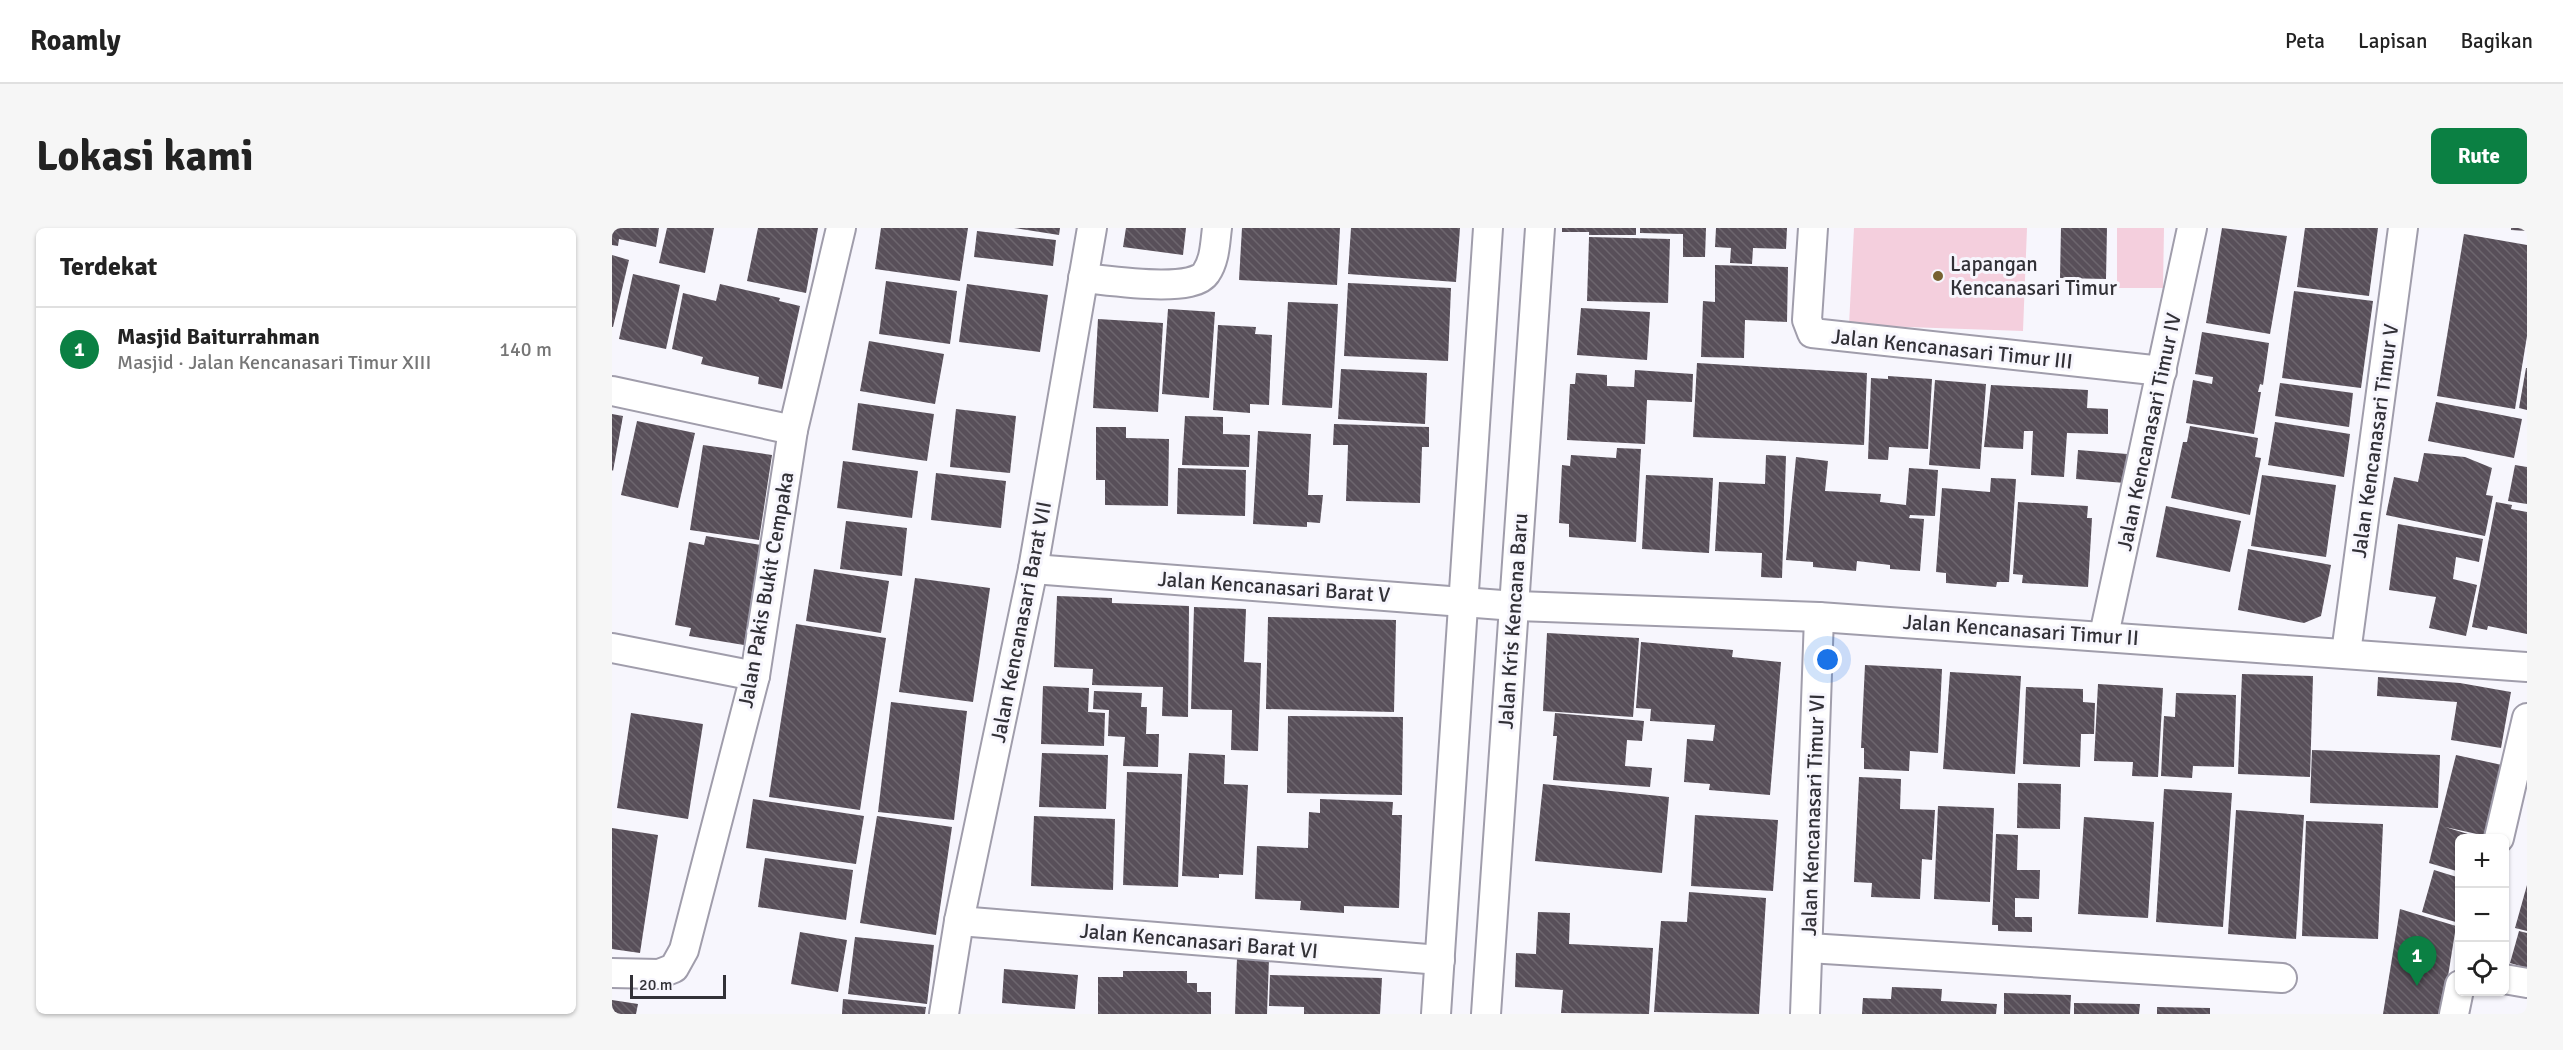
<!DOCTYPE html>
<html lang="id">
<meta charset="utf-8">
<style>
body{margin:0;font-family:Signika,sans-serif;background:#f6f6f6;color:#222}
.controls{position:absolute;right:18px;bottom:18px;display:grid;overflow:hidden;border-radius:9px;box-shadow:0 2px 4px #0004}
.controls button{width:54px;height:54px;display:grid;place-items:center;padding:0;border:0;border-bottom:2px solid #e0e0e0;background:#fff;color:#222;font:30px sans-serif}
.scale{position:absolute;left:18px;bottom:15px;width:96px;box-sizing:border-box;padding-left:6px;border:3px solid #323137;border-top:0;font-size:16px;line-height:21px;white-space:nowrap;color:#323137;-webkit-text-stroke:4px #f7f6fd;paint-order:stroke}
.you{position:absolute;left:1216px;top:432px;width:21px;height:21px;margin:-15px;border:4px solid #fff;border-radius:50%;background:#1a73e8;box-shadow:0 0 0 9px #1a73e833}
.badge{display:grid;place-items:center;width:39px;height:39px;border-radius:50%;background:#0b8043;color:#fff;font-size:20px;font-weight:700}
.pin{position:absolute;translate:-50% -50px;filter:drop-shadow(0 2px 3px #0008)}
.pin::after{content:'';position:absolute;top:32px;width:21px;height:18px;background:inherit;clip-path:polygon(0 0,100% 0,50% 100%)}
.list{margin:0;padding:0;list-style:none}
h2{display:flex;justify-content:space-between;align-items:center;height:78px;margin:0;padding:0 24px;font-size:26px}
h2 small{font-size:20px;font-weight:400;color:#767676}
.list li{display:grid;grid-template-columns:39px 1fr auto;gap:18px;align-items:center;box-sizing:border-box;height:84px;padding:0 24px;border-top:2px solid #e0e0e0}
.list b{display:block;font-size:22px;white-space:nowrap}
.list p{margin:0;font-size:20px;white-space:nowrap;color:#767676}
.list em{font-size:20px;font-style:normal;color:#767676}
.icon{flex:none;width:33px;height:33px;fill:none;stroke:currentColor;stroke-width:2;stroke-linecap:round;stroke-linejoin:round}
.map{position:relative;flex:none;width:1915px;height:786px;overflow:hidden;border-radius:9px}
header{display:flex;align-items:center;gap:36px;box-sizing:border-box;height:84px;padding:0 30px;background:#fff;border-bottom:2px solid #e0e0e0}
header strong{font-size:28px}
nav{display:flex;gap:33px;margin-inline-start:auto;font-size:21px}
.intro{display:flex;align-items:center;justify-content:space-between;box-sizing:border-box;height:144px;padding:0 36px}
h1{margin:0;font-size:42px}
.button{padding:15px 27px;border-radius:9px;background:#0b8043;color:#fff;font-size:21px;font-weight:700}
main{display:flex;gap:36px;padding:0 36px}
aside{flex:1;background:#fff;border-radius:9px;box-shadow:0 2px 4px #0004}
.map>svg:first-child{display:block}
</style>
<header>
<strong>Roamly</strong>
<nav><a>Peta</a><a>Lapisan</a><a>Bagikan</a></nav>
</header>
<div class="intro"><h1>Lokasi kami</h1><a class="button">Rute</a></div>
<main>
<aside>
<h2>Terdekat<small></small></h2>
<ul class="list">
<li><span class="badge">1</span><div><b>Masjid Baiturrahman</b><p>Masjid · Jalan Kencanasari Timur XIII</p></div><em>140 m</em></li>
</ul>
</aside>
<div class="map">
<svg width="1915" height="786" viewBox="0 0 1915 786">
<defs>
<pattern id="building-back-hatch" width="6" height="6" patternUnits="userSpaceOnUse" patternTransform="scale(1.5)"><rect width="6" height="6" fill="#584f59"/><path d="M-1 5l2 2M0 0l6 6M5-1l2 2" fill="none" stroke="#6d666e"/></pattern>
</defs>
<rect width="100%" height="100%" fill="#f7f6fd"/>
<g fill="#f4cfdd">
<polygon points="1242,0 1415,0 1411,103 1237,97"/>
<polygon points="1505,0 1552,0 1551,60 1505,60"/>
</g>
<g fill="url(#building-back-hatch)">
<polygon points="0,0 47,0 44,19 7,11 6,18 0,17"/>
<polygon points="55,0 102,0 93,45 47,35"/>
<polygon points="146,0 206,0 194,65 135,53"/>
<polygon points="269,0 356,0 348,53 263,41"/>
<polygon points="402,0 448,0 447,7"/>
<polygon points="514,0 574,0 571,27 511,19"/>
<polygon points="630,0 728,0 725,57 627,52"/>
<polygon points="739,0 848,0 844,54 736,46"/>
<polygon points="950,0 1024,0 1024,7 977,7 977,4 950,4"/>
<polygon points="1028,0 1094,0 1093,29 1071,29 1071,6 1028,5"/>
<polygon points="1104,0 1175,0 1174,21 1141,20 1140,36 1118,35 1119,20 1103,19"/>
<polygon points="1449,0 1495,0 1494,51 1448,50"/>
<polygon points="1610,0 1675,8 1658,106 1594,95"/>
<polygon points="1693,0 1766,0 1757,68 1685,59"/>
<polygon points="1899,0 1915,0 1915,3 1899,2"/>
<polygon points="365,3 444,12 441,38 362,29"/>
<polygon points="1852,6 1915,17 1915,108 1903,181 1825,168"/>
<polygon points="977,9 1058,11 1056,75 975,73"/>
<polygon points="0,27 17,32 1,99 0,99"/>
<polygon points="1103,37 1176,39 1175,94 1133,92 1132,130 1089,129 1091,73 1103,74"/>
<polygon points="21,46 68,57 54,121 7,111"/>
<polygon points="274,53 345,63 338,116 267,106"/>
<polygon points="736,55 839,60 836,133 732,128"/>
<polygon points="108,56 168,70 167,73 188,78 170,161 146,156 147,149 89,136 91,129 60,121 71,65 104,73"/>
<polygon points="355,56 436,67 428,124 347,114"/>
<polygon points="1682,63 1761,73 1749,160 1670,150"/>
<polygon points="676,74 726,76 720,180 670,177"/>
<polygon points="969,80 1038,84 1035,132 965,127"/>
<polygon points="556,81 603,84 597,170 550,166"/>
<polygon points="486,91 551,95 546,184 481,180"/>
<polygon points="606,97 644,99 643,106 660,107 657,177 638,176 638,185 601,182"/>
<polygon points="1590,104 1657,115 1651,157 1648,156 1646,164 1649,164 1642,206 1574,195 1581,152 1600,156 1601,149 1583,146"/>
<polygon points="257,113 332,126 323,176 248,163"/>
<polygon points="1085,135 1255,145 1252,217 1081,209"/>
<polygon points="1914,140 1915,140 1915,182 1907,180"/>
<polygon points="729,141 815,145 813,196 726,191"/>
<polygon points="1023,142 1081,146 1080,174 1035,172 1033,216 955,212 958,156 963,156 964,145 995,147 995,158 1022,159"/>
<polygon points="1276,148 1320,151 1316,221 1277,219 1276,232 1256,231 1259,150 1276,151"/>
<polygon points="1323,152 1374,156 1368,241 1317,237"/>
<polygon points="1668,155 1741,165 1737,199 1663,188"/>
<polygon points="1379,157 1476,162 1475,180 1496,181 1496,206 1455,205 1452,249 1419,247 1421,203 1412,203 1411,221 1372,219"/>
<polygon points="1824,174 1910,191 1902,230 1816,213"/>
<polygon points="246,175 322,186 315,233 240,222"/>
<polygon points="344,181 404,188 398,245 338,239"/>
<polygon points="0,186 11,188 1,243 0,242"/>
<polygon points="573,188 611,189 611,206 638,207 637,239 570,237"/>
<polygon points="25,193 83,205 66,280 9,267"/>
<polygon points="1663,194 1738,206 1732,249 1656,237"/>
<polygon points="722,196 817,199 817,219 810,219 808,275 734,273 736,217 721,217"/>
<polygon points="1578,198 1646,210 1643,229 1649,230 1638,287 1559,270 1571,214 1575,214"/>
<polygon points="484,199 514,199 514,210 557,211 556,278 493,277 493,252 484,252"/>
<polygon points="646,203 699,206 696,267 711,267 708,295 695,294 695,299 641,296"/>
<polygon points="91,217 160,227 147,312 78,302"/>
<polygon points="1005,220 1029,221 1024,314 957,309 957,296 947,295 950,237 958,238 959,227 1004,230"/>
<polygon points="1466,222 1515,226 1513,255 1464,251"/>
<polygon points="1812,225 1853,229 1880,240 1874,267 1881,268 1873,308 1774,287 1782,249 1806,254"/>
<polygon points="1154,227 1174,228 1170,350 1149,349 1150,325 1103,323 1107,254 1153,256"/>
<polygon points="1184,229 1216,233 1213,263 1269,266 1268,274 1294,277 1297,240 1326,242 1323,288 1298,287 1297,290 1312,291 1308,343 1278,341 1278,337 1245,333 1244,343 1201,339 1201,334 1174,332"/>
<polygon points="231,233 306,243 300,290 225,280"/>
<polygon points="1903,237 1915,239 1915,276 1896,273"/>
<polygon points="566,240 634,242 633,288 565,286"/>
<polygon points="324,245 394,253 389,300 319,292"/>
<polygon points="1034,247 1101,250 1097,325 1030,321"/>
<polygon points="1650,247 1724,257 1714,329 1639,318"/>
<polygon points="1379,250 1404,251 1397,354 1385,354 1384,359 1334,355 1334,345 1324,344 1330,260 1378,264"/>
<polygon points="1406,274 1476,278 1475,290 1480,290 1476,359 1410,355 1411,347 1401,346"/>
<polygon points="1884,274 1900,277 1899,281 1915,284 1915,406 1876,398 1875,402 1860,399"/>
<polygon points="1554,278 1629,293 1618,344 1544,329"/>
<polygon points="234,293 295,300 290,348 228,341"/>
<polygon points="1786,296 1871,311 1867,334 1844,329 1841,351 1865,357 1854,408 1817,400 1824,369 1777,362"/>
<polygon points="94,308 149,317 132,417 77,408 79,400 63,397 77,314 92,317"/>
<polygon points="1636,321 1719,337 1709,388 1692,395 1626,382"/>
<polygon points="202,341 277,353 269,405 194,393"/>
<polygon points="303,350 378,360 361,474 287,464"/>
<polygon points="445,368 500,370 500,375 577,378 576,489 550,488 551,459 480,457 481,441 442,439"/>
<polygon points="582,379 634,381 632,434 649,435 646,523 619,522 620,482 579,481"/>
<polygon points="656,389 784,392 782,484 654,481"/>
<polygon points="184,396 274,410 248,582 157,569"/>
<polygon points="935,405 1027,410 1021,489 931,483"/>
<polygon points="1029,414 1121,422 1120,429 1169,434 1158,567 1097,562 1098,556 1072,554 1075,511 1101,513 1103,497 1038,493 1039,481 1024,480"/>
<polygon points="1253,437 1330,441 1326,525 1298,523 1297,543 1252,541 1252,520 1249,520"/>
<polygon points="1338,444 1409,448 1403,546 1331,541"/>
<polygon points="1630,446 1701,448 1698,549 1626,546"/>
<polygon points="1766,449 1848,455 1899,464 1889,520 1839,512 1845,474 1765,468"/>
<polygon points="1486,456 1551,460 1546,549 1520,548 1521,534 1482,533"/>
<polygon points="431,458 477,460 476,484 493,485 492,518 429,516"/>
<polygon points="1414,459 1471,461 1471,474 1483,475 1482,506 1469,506 1468,539 1411,536"/>
<polygon points="482,463 530,465 529,479 535,479 534,506 547,506 546,539 511,538 513,509 496,508 497,482 481,481"/>
<polygon points="1564,465 1624,467 1622,539 1581,538 1580,550 1549,548 1552,488 1563,489"/>
<polygon points="279,474 355,483 342,592 266,584"/>
<polygon points="19,485 91,496 76,591 5,580"/>
<polygon points="943,485 1032,493 1030,513 1015,512 1013,538 1040,540 1038,559 941,552 945,508 941,508"/>
<polygon points="676,488 791,489 790,567 675,565"/>
<polygon points="1700,522 1828,527 1826,580 1698,575"/>
<polygon points="430,525 496,527 494,581 427,579"/>
<polygon points="577,525 613,527 612,556 636,557 631,647 607,646 607,650 570,648"/>
<polygon points="1844,527 1890,537 1874,608 1833,599 1869,610 1848,610 1848,644 1817,635"/>
<polygon points="515,544 570,546 566,659 511,657"/>
<polygon points="1247,549 1289,551 1288,581 1323,582 1320,632 1310,631 1308,671 1259,669 1260,655 1242,654"/>
<polygon points="1406,555 1449,556 1448,601 1405,600"/>
<polygon points="931,556 1057,569 1050,645 923,633"/>
<polygon points="1552,561 1620,565 1611,699 1544,694"/>
<polygon points="141,571 252,588 244,636 134,620"/>
<polygon points="708,571 781,574 780,587 790,587 787,680 732,678 732,685 688,682 689,673 643,671 645,618 696,620 697,584 708,585"/>
<polygon points="1326,578 1382,580 1378,674 1322,671"/>
<polygon points="1624,582 1692,587 1684,711 1616,706"/>
<polygon points="1083,587 1166,592 1161,663 1079,658"/>
<polygon points="265,588 340,599 324,707 248,695"/>
<polygon points="422,588 503,591 501,662 419,658"/>
<polygon points="1472,589 1542,594 1536,690 1466,686"/>
<polygon points="1694,593 1771,596 1766,711 1690,708"/>
<polygon points="0,600 46,607 28,725 0,721"/>
<polygon points="1384,606 1406,607 1405,642 1428,642 1427,671 1403,670 1403,689 1420,689 1420,704 1386,703 1386,697 1380,697"/>
<polygon points="153,630 241,642 234,692 146,679"/>
<polygon points="1822,642 1848,650 1847,695 1810,684"/>
<polygon points="1915,657 1915,703 1903,700"/>
<polygon points="1077,664 1154,670 1147,786 1042,784 1049,693 1075,694"/>
<polygon points="1788,681 1844,698 1830,786 1771,786"/>
<polygon points="926,684 958,685 957,716 1041,720 1037,786 949,785 951,762 903,759 904,725 924,726"/>
<polygon points="1907,703 1915,705 1915,740 1898,735"/>
<polygon points="188,704 235,712 226,764 179,756"/>
<polygon points="243,709 322,717 315,776 236,766"/>
<polygon points="625,730 657,731 655,786 623,786"/>
<polygon points="392,741 466,747 463,781 390,775"/>
<polygon points="511,743 575,743 575,755 585,755 585,764 599,764 599,786 486,786 486,749 511,749"/>
<polygon points="658,747 770,750 768,786 692,786 692,779 657,778"/>
<polygon points="1280,759 1330,761 1329,773 1385,776 1384,786 1250,786 1251,770 1279,771"/>
<polygon points="1392,765 1459,767 1458,786 1392,786"/>
<polygon points="231,771 314,779 313,786 230,786"/>
<polygon points="0,772 26,776 24,786 0,786"/>
<polygon points="1462,775 1528,776 1527,786 1462,786"/>
<polygon points="1545,779 1598,780 1598,786 1545,786"/>
</g>
<g fill="none" stroke-linecap="round" stroke-linejoin="round">
<g stroke="#a09dab" stroke-width="32">
<g id="street">
<polyline points="1201,0 1195,92 1200,105 1550,143"/>
<path d="M471 50C495 52 581 66 594 45 603 32 603 15 605 0"/>
<polyline points="0,163 181,202"/>
<polyline points="421,341 903,378 1207,389 1915,439"/>
<polyline points="1492,407 1580,0"/>
<polyline points="0,420 143,448"/>
<polyline points="1734,425 1791,0"/>
<polyline points="1887,610 1915,490"/>
<polyline points="347,693 828,732"/>
<polyline points="1197,720 1670,750"/>
<polyline points="0,745 47,746 62,740 72,722 143,448 181,202 229,0"/>
<polyline points="1892,751 1915,755"/>
<polyline points="332,786 347,693 421,341 480,0"/>
<polyline points="824,786 876,0"/>
<polyline points="874,786 928,0"/>
<polyline points="1193,786 1207,389"/>
<polyline points="1842,786 1848,757"/>
</g>
</g>
<use href="#street" stroke="#fff" stroke-width="28"/>
</g>
<circle fill="#776130" stroke="#f7f6fd" stroke-width="2" cx="1326" cy="48" r="6"/>
<g text-anchor="middle" stroke-width="6" stroke-linejoin="round" paint-order="stroke">
<g font-size="21" fill="#323137" stroke="#f7f6fd" text-anchor="start">
<text x="1338" y="43">Lapangan<tspan x="1338" dy="24">Kencanasari Timur</tspan></text>
</g>
<g font-size="21" fill="#323137" stroke="#f7f6fd">
<text transform="translate(1340 121) rotate(6)" y="7">Jalan Kencanasari Timur III</text>
<text transform="translate(1537 204) rotate(-78)" y="7">Jalan Kencanasari Timur IV</text>
<text transform="translate(1763 213) rotate(-82)" y="7">Jalan Kencanasari Timur V</text>
<text transform="translate(662 359) rotate(4)" y="7">Jalan Kencanasari Barat V</text>
<text transform="translate(154 362) rotate(-80)" y="7">Jalan Pakis Bukit Cempaka</text>
<text transform="translate(901 393) rotate(-86)" y="7">Jalan Kris Kencana Baru</text>
<text transform="translate(409 394) rotate(-79)" y="7">Jalan Kencanasari Barat VII</text>
<text transform="translate(1409 402) rotate(4)" y="7">Jalan Kencanasari Timur II</text>
<text transform="translate(1201 587) rotate(-88)" y="7">Jalan Kencanasari Timur VI</text>
<text transform="translate(587 713) rotate(5)" y="7">Jalan Kencanasari Barat VI</text>
</g>
</g>
</svg>
<div class="controls">
<button>+</button>
<button>−</button>
<button><svg class="icon" aria-label="locate" viewBox="0 0 24 24"><circle cx="12" cy="12" r="6"/><path d="M12 2v4M12 18v4M2 12h4M18 12h4"/></svg></button>
</div>
<div class="scale">20 m</div>
<div class="you"></div>
<div class="pin badge" style="left:1805px;top:758px">1</div>
</div>
</main>
